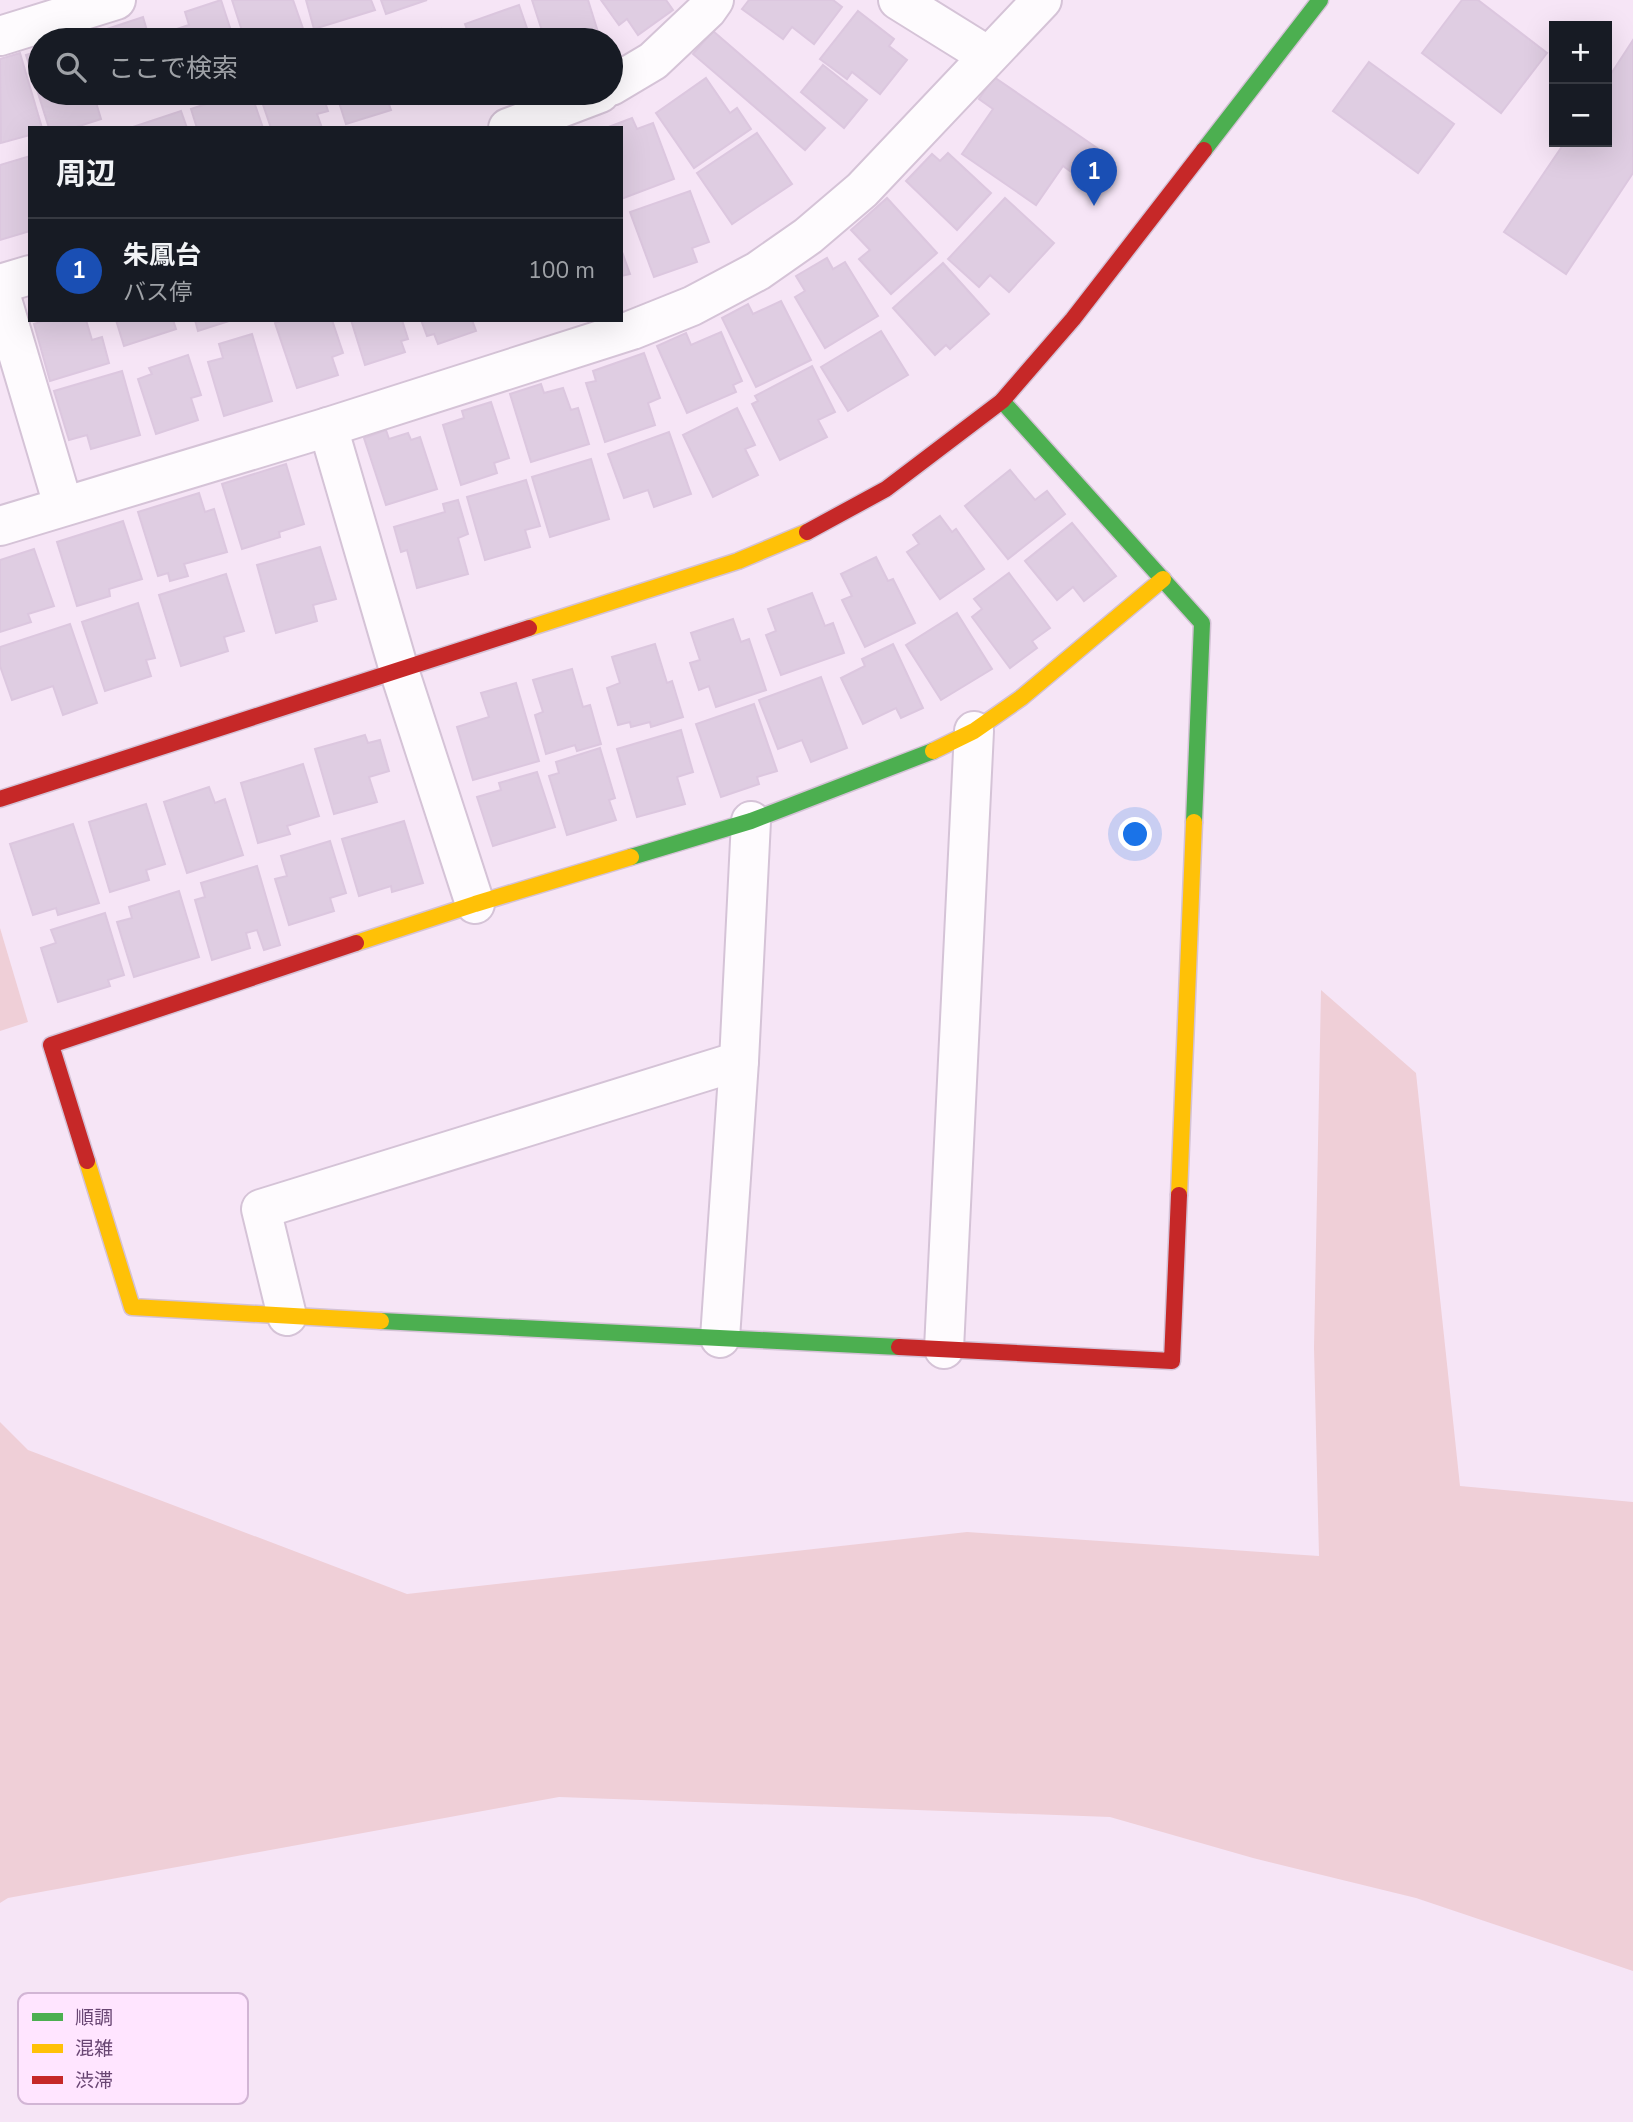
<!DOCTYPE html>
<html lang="ja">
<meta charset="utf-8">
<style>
body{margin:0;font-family:"Nunito Sans","Noto Sans JP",sans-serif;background:#20242c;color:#f1f3f6}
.controls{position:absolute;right:21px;top:21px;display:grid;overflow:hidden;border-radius:0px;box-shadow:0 7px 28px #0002}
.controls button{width:63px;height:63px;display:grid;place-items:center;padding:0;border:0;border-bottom:2px solid #363941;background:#171b24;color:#f1f3f6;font:35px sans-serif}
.you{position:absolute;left:1136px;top:835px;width:24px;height:24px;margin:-18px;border:5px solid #fff;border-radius:50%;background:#1a73e8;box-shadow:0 0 0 10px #1a73e833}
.badge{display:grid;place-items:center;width:46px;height:46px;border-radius:50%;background:#9a7ea1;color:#fff;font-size:23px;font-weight:700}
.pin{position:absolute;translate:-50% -58px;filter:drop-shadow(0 2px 4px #0008)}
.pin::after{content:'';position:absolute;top:37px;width:24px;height:21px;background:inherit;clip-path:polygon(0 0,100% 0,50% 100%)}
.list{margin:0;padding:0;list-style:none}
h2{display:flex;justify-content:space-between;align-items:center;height:91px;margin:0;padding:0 28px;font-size:30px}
h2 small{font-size:23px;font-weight:400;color:#9ea1a6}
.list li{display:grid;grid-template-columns:46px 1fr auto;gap:21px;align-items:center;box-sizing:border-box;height:105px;padding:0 28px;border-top:2px solid #363941}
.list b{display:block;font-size:26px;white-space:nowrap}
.list p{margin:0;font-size:23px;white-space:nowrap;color:#9ea1a6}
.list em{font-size:23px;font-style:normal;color:#9ea1a6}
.icon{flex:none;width:38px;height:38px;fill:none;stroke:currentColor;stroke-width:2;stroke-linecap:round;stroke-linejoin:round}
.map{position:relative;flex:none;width:1633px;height:2122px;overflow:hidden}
.search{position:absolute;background:#171b24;box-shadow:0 7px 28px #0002;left:28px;top:28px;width:595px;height:77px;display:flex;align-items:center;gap:18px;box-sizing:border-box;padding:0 24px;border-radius:38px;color:#9ea1a6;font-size:26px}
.panel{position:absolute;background:#171b24;box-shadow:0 7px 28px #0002;left:28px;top:126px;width:595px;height:196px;border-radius:0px}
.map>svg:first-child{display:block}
</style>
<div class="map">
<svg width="1633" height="2122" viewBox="0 0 1633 2122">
<rect width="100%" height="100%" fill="#f6e5f6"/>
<g fill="#efcfd7">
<polygon points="0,928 28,1022 0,1031"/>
<polygon points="1321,990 1416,1073 1460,1486 1633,1502 1633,1971 1416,1898 1253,1858 1110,1817 559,1797 8,1898 0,1903 0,1422 28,1450 407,1594 967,1532 1319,1556 1314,1348"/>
</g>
<g fill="#dfcde2" stroke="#dcc7df" stroke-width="2">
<polygon points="221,0 234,40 174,40 171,31 189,25 185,12"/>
<polygon points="232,0 293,0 307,40 245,40"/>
<polygon points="306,0 371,0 375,10 314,29"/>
<polygon points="381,0 427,0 386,14"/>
<polygon points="532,0 588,0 598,32 583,37 585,40 545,40"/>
<polygon points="601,0 666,0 673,10 638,35 627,19 619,25"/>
<polygon points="749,0 833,0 842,7 814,44 792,27 783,39 742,9"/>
<polygon points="1462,0 1478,0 1547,53 1501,113 1422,53"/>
<polygon points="519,5 531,40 471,40 465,24"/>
<polygon points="858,11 894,39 889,46 907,60 880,94 852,72 847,79 820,59"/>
<polygon points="143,17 148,34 155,32 158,40 97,40 95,33"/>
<polygon points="441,29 445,40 406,40"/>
<polygon points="713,31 825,128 805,150 693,54"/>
<polygon points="1633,40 1633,173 1566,274 1504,232 1565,142 1607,142 1607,80"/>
<polygon points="40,51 40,93 105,93 106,96 95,99 101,119 73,128 49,128 26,55"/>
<polygon points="20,53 42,128 30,128 30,135 1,143 0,59"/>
<polygon points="1369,62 1454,124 1418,173 1333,111"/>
<polygon points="823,65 867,100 844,128 801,92"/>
<polygon points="994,77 1097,148 1077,176 1063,166 1036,205 962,154 993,109 979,99"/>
<polygon points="706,78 730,113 737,108 751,129 694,168 656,113"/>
<polygon points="115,93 151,93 118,103"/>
<polygon points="240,93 251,93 263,128 197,128 191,109"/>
<polygon points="259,93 322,93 328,111 317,114 322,128 271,128"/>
<polygon points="336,93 385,93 391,110 346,124"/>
<polygon points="415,93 454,93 419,104"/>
<polygon points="181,111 187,128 130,128"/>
<polygon points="632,118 637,129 653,123 674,179 621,199 621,128 606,128"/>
<polygon points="757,133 792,184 732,224 697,173"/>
<polygon points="948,153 991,193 957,230 906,181 932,154 940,161"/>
<polygon points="30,156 30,231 0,240 0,165"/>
<polygon points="690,191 709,242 692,248 697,262 654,277 630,212"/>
<polygon points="887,198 937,253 891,294 859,259 870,250 851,230"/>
<polygon points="1005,198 1054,243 1009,292 990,275 979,287 948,259"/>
<polygon points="621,249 630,274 621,276"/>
<polygon points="827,258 833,269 845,262 878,316 825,348 795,297 805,291 796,276"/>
<polygon points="943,263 989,314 950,349 946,345 935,355 893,308"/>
<polygon points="781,301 811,360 756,387 722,318 748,304 753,314"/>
<polygon points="86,320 92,340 102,337 109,363 50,381 34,324 47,320"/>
<polygon points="116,320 173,320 176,329 124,346"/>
<polygon points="195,320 232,320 198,331"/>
<polygon points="283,320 332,320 343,353 332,357 338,375 297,388 275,323"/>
<polygon points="351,320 402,320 408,339 401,341 405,352 365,365"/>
<polygon points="421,320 472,320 476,331 438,344 434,334 427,336"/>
<polygon points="881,331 908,375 848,411 821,367"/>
<polygon points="721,332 742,381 733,385 736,392 687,413 657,346 686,333 691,345"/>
<polygon points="252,334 272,401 224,416 208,362 223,358 219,344"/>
<polygon points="644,353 660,398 648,403 655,425 605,442 586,383 596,381 593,371"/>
<polygon points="188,355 201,395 191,398 198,420 156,434 138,379 152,374 149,368"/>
<polygon points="812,366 835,412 818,420 827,437 780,460 752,404 758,401 755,396"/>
<polygon points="122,371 140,435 91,449 87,435 69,440 54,391"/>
<polygon points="541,384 544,393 563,388 571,410 578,408 589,444 531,462 510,394"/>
<polygon points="491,402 509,458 494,463 497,473 461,485 443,425 464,418 462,411"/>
<polygon points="737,408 755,445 745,449 758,475 713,497 683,435"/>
<polygon points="386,430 389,439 408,433 411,440 420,437 437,489 386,505 364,438"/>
<polygon points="669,432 691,494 654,507 648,490 624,498 608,454"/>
<polygon points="591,459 609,519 550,537 532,477"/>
<polygon points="286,464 304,524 279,532 280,537 242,549 222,484"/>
<polygon points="1010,470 1035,500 1047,491 1065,514 1008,559 965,506"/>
<polygon points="526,480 540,526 525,530 530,547 485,560 467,497"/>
<polygon points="199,493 205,512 214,509 227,552 184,564 188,576 170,581 168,573 158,576 138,512"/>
<polygon points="458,500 468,534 458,538 468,574 417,588 407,550 401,552 394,527 445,512 443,504"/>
<polygon points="940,516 952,532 956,529 984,569 940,599 907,552 919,544 913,535"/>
<polygon points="123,521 142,579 109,589 110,596 77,606 57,542"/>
<polygon points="1072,523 1116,576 1084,601 1073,587 1057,600 1025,561"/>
<polygon points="320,547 336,599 313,605 317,621 276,633 257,565"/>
<polygon points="34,549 54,606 28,614 31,622 0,632 0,560"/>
<polygon points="876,557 888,581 893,579 915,623 865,647 842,600 852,596 841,574"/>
<polygon points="1009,573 1050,628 1032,641 1037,648 1010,668 972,617 982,609 974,599"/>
<polygon points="226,574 244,631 224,637 228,651 181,666 159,595"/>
<polygon points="812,593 825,626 833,623 844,653 781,675 766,635 776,631 768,609"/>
<polygon points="138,603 155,658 146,660 151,676 105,691 82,622"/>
<polygon points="957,613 992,669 941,700 906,645"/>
<polygon points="733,619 741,642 749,639 766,690 716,707 709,686 699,690 690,663 700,660 691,633"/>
<polygon points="70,624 97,703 63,715 53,686 12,700 0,666 0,647"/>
<polygon points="655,644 667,683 672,681 683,717 651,727 650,722 631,727 630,722 618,725 607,688 620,683 612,657"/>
<polygon points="893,644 923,708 901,718 896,708 863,724 841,678 865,666 862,659"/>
<polygon points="572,669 583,707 590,705 601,744 577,751 575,745 546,754 535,715 543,712 533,680"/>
<polygon points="821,677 847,748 811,762 802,740 778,749 759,700"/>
<polygon points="516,683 539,761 473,780 457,727 489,717 481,693"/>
<polygon points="754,704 777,771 757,777 759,784 721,797 696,724"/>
<polygon points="681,730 693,772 677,777 685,804 637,817 617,749"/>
<polygon points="365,735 368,743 380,740 389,771 369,777 377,802 334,814 315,749"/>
<polygon points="600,748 615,798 609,800 616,820 567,835 549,776 559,773 556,762"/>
<polygon points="303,764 319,816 287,826 290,834 258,843 241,783"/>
<polygon points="537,772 555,827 493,846 477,797 501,790 499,783"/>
<polygon points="209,787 215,803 225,799 243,855 187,873 164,802"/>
<polygon points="146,804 165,864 146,870 149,880 110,892 89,822"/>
<polygon points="404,821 423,883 392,892 391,886 359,896 342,839"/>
<polygon points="73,824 99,903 58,915 56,908 33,915 10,844"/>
<polygon points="330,841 346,893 330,898 334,911 289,925 275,879 287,876 281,856"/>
<polygon points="257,866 280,945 264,950 257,930 246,933 250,948 212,960 195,900 205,897 201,883"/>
<polygon points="179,891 199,957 134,977 117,922 132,918 129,907"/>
<polygon points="105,913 124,975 108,980 110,986 58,1002 41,948 56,943 51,930"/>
</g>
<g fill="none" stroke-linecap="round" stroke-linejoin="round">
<g stroke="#d5c3d7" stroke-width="42">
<g id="street">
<polyline points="898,0 988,56"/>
<polyline points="0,36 116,0"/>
<polyline points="611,86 653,61 707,10 714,0"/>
<polyline points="508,128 600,93"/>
<polyline points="0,284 30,275"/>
<polyline points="0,293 63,505"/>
<polyline points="328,427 399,670 475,904"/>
<polyline points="0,526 328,427 632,330 692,306 758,271 808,236 862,190 1042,0"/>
<polyline points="287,1316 261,1209 739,1061"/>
<polyline points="720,1338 739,1061 751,821"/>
<polyline points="944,1349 974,731"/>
</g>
</g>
<g stroke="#d4c2d6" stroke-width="19">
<g id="fast">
<polyline points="1204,150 1320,0"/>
<polyline points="1002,401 1202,623 1194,822"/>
<polyline points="631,857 751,821 933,751"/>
<polyline points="381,1321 899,1347"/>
</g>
</g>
<g stroke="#d4c2d6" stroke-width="19">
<g id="slow">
<polyline points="529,628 738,561 807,532"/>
<polyline points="933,751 974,731 1021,698 1163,579"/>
<polyline points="356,943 475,904 631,857"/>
<polyline points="87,1161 132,1307 381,1321"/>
<polyline points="1179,1195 1194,822"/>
</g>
</g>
<g stroke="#d4c2d6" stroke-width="19">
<g id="jam">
<polyline points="807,532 886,489 1002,401 1073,319 1204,150"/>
<polyline points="0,799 529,628"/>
<polyline points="87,1161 51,1045 356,943"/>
<polyline points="899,1347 1172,1361 1179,1195"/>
</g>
</g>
<use href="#street" stroke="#fefbfe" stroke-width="38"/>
<use href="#fast" stroke="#4caf50" stroke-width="16"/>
<use href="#slow" stroke="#ffc107" stroke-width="16"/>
<use href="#jam" stroke="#c62828" stroke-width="16"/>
</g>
<rect x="18" y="1993" width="230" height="111" rx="10" fill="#ffe5ff" stroke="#d2b5d5" stroke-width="2"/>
<rect x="32" y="2013" width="31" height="8" fill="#4caf50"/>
<rect x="32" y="2044" width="31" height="9" fill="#ffc107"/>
<rect x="32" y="2076" width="31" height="8" fill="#c62828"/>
<g font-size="19" fill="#694673">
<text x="75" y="2024">順調</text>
<text x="75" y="2055">混雑</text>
<text x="75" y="2087">渋滞</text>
</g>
</svg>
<div class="controls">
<button>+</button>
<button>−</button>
</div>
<div class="you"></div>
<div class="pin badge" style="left:1094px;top:206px;background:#1a4fb4">1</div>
<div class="search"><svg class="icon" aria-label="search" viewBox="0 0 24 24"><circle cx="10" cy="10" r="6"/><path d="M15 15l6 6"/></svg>ここで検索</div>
<section class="panel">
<h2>周辺<small></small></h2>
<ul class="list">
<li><span class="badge" style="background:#1a4fb4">1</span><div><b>朱鳳台</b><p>バス停</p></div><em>100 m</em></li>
</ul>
</section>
</div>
